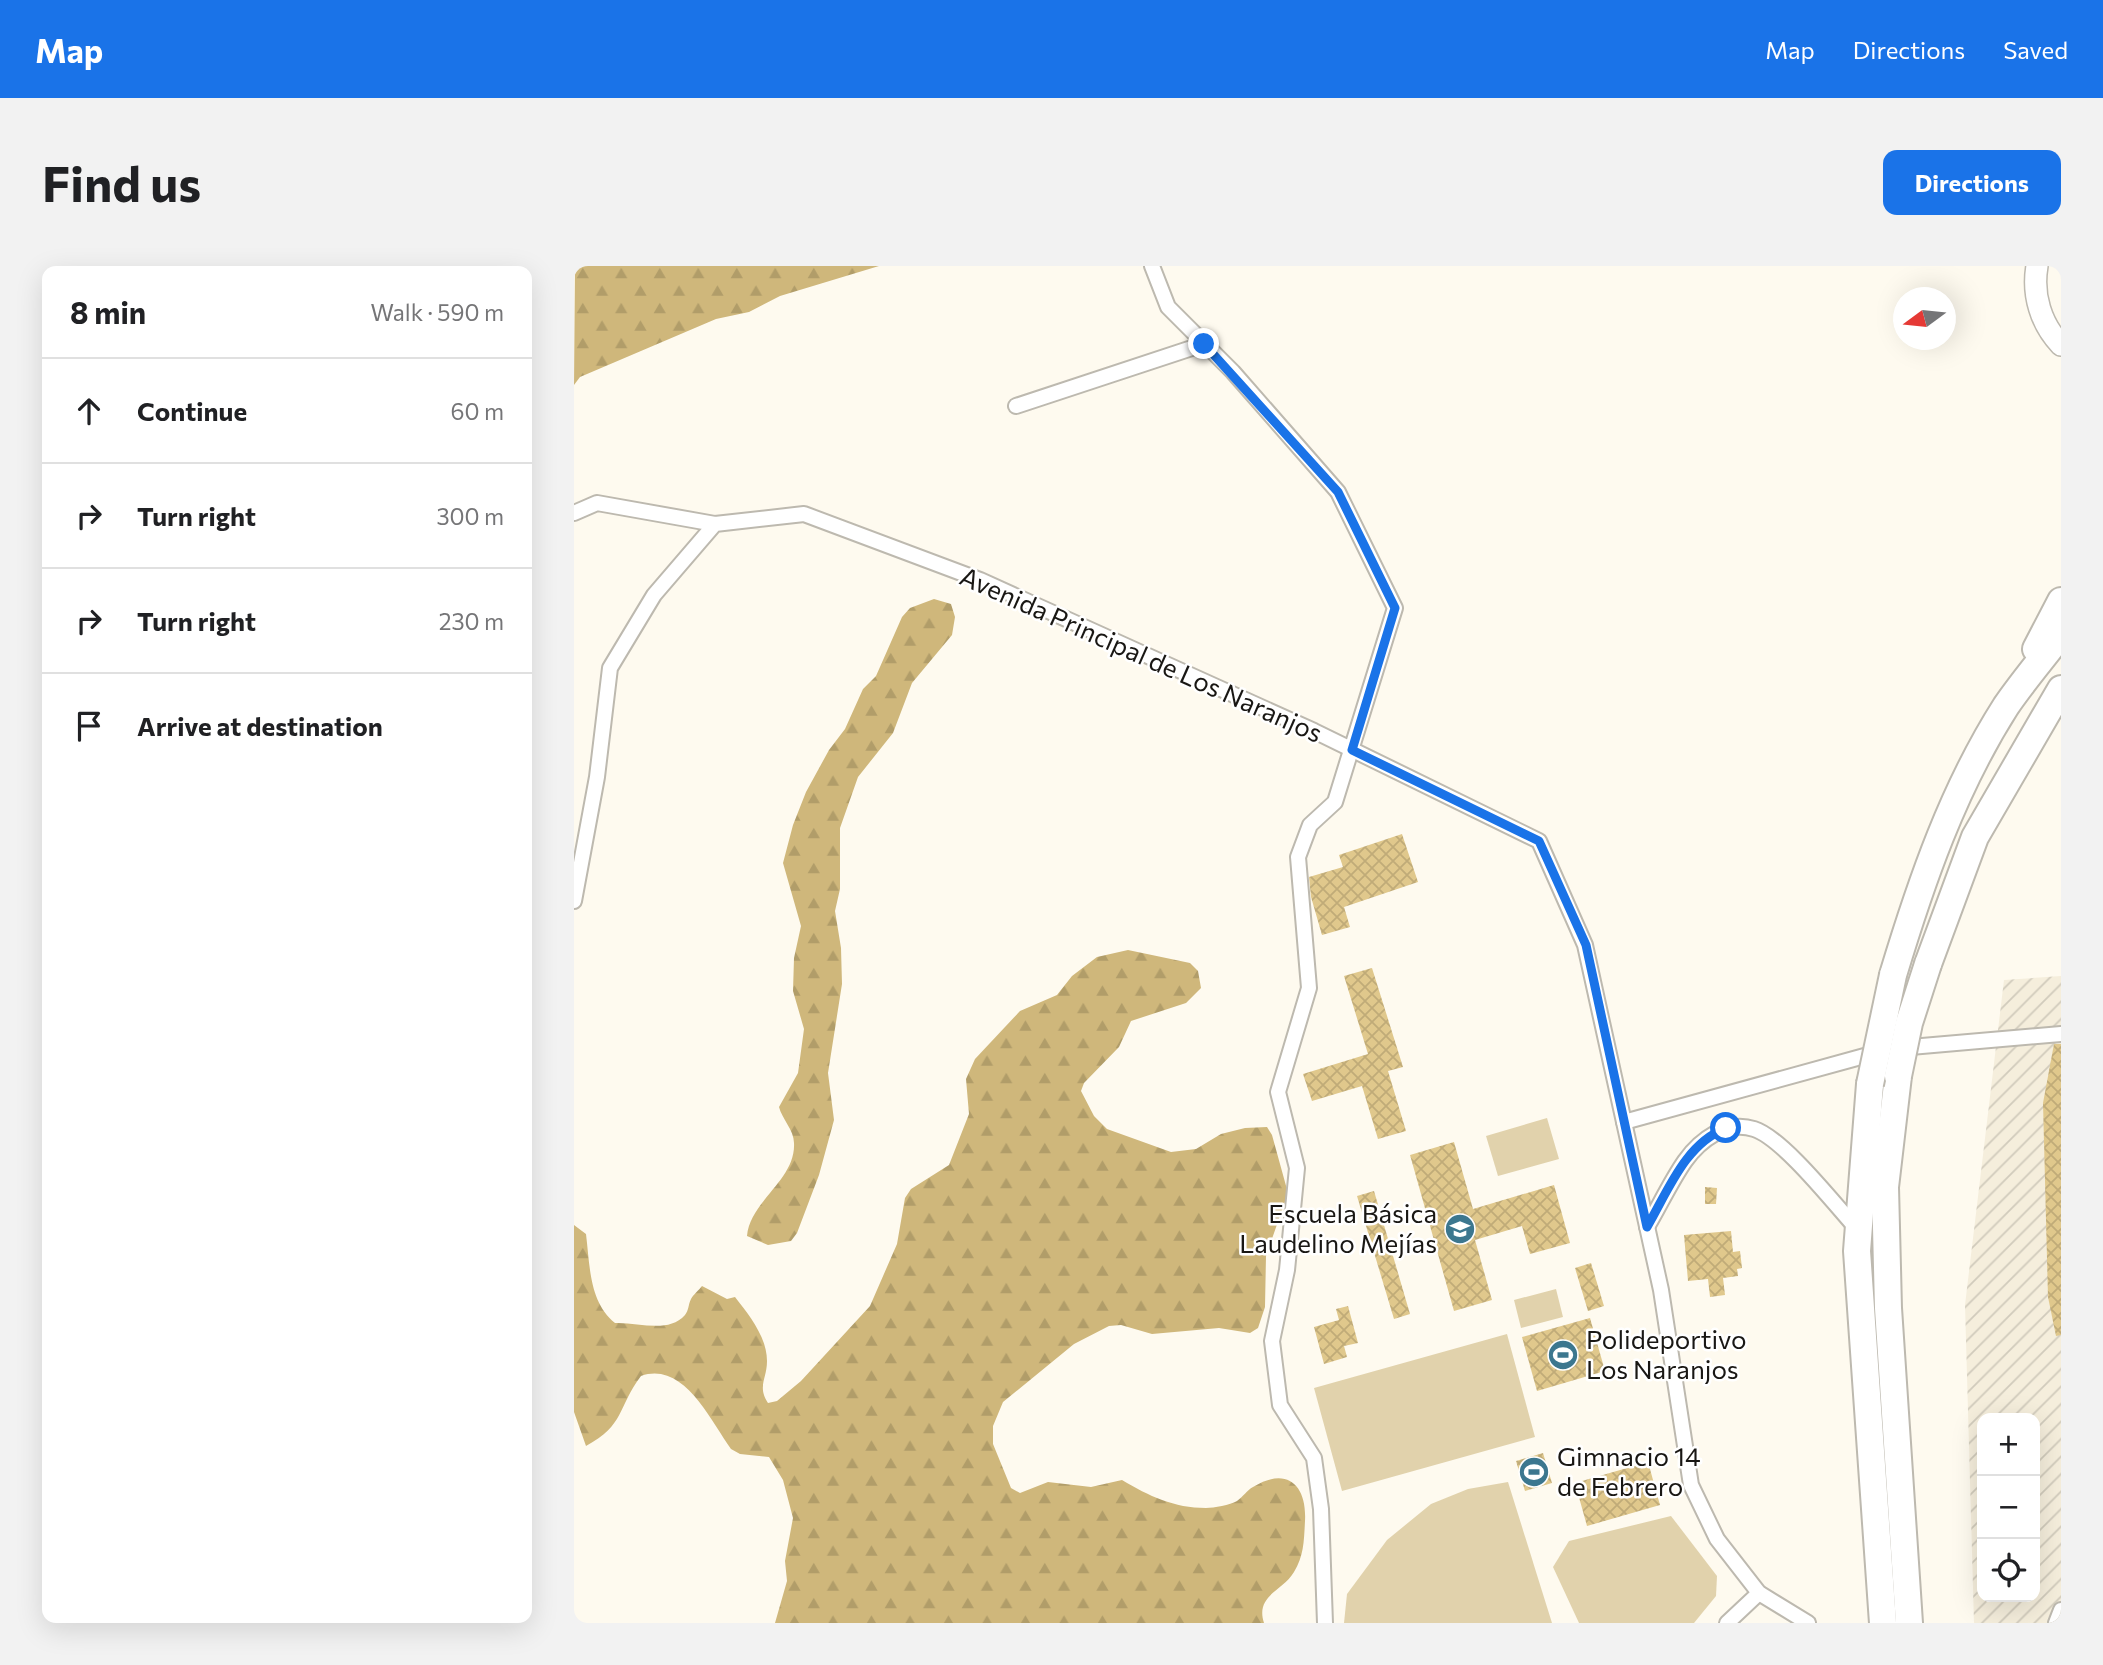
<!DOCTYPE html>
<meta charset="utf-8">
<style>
body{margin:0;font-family:Commissioner,sans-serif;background:#f2f2f2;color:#202124}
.controls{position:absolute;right:21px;bottom:21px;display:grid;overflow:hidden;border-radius:14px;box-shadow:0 7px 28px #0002}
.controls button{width:63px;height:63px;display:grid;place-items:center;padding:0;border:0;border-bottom:2px solid #e0e0e0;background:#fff;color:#202124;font:35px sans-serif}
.compass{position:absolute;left:1319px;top:21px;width:63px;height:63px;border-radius:50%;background:#fff;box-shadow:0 7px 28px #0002;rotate:255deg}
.stop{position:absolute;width:21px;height:21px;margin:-16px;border:5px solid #1a73e8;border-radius:50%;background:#fff}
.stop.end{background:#1a73e8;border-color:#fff;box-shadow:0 2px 7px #0008}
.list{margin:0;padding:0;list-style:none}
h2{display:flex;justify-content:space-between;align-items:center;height:91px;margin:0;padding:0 28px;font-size:30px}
h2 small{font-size:23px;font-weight:400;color:#757577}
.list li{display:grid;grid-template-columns:46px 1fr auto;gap:21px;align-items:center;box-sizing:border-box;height:105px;padding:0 28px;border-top:2px solid #e0e0e0}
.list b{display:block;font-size:26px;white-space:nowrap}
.list em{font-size:23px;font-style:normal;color:#757577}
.icon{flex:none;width:38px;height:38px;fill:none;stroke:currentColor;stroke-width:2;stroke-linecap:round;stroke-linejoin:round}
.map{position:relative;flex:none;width:1487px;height:1357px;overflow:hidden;border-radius:14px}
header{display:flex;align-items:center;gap:42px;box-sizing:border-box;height:98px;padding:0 35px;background:#1a73e8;color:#fff}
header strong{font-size:33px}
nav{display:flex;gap:38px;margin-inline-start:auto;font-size:24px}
.intro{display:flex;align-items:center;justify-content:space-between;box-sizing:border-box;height:168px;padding:0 42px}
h1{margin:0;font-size:49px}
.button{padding:18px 32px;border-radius:14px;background:#1a73e8;color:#fff;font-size:24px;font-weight:700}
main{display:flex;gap:42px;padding:0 42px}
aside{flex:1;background:#fff;border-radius:14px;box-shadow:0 7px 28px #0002}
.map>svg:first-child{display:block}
</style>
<header>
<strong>Map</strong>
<nav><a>Map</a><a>Directions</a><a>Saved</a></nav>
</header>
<div class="intro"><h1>Find us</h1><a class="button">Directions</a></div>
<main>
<aside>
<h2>8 min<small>Walk · 590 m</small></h2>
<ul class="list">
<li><svg class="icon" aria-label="ahead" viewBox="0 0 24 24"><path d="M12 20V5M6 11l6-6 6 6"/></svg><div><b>Continue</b></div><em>60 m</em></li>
<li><svg class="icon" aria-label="right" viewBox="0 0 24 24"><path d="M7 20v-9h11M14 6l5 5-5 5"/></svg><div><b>Turn right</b></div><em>300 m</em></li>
<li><svg class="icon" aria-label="right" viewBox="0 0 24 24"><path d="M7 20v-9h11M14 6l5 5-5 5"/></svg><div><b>Turn right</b></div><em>230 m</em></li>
<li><svg class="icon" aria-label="arrive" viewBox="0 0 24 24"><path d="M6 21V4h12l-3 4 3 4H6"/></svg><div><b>Arrive at destination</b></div></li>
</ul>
</aside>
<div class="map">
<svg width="1487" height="1357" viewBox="0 0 1487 1357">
<defs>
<pattern id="industrial-furrows" width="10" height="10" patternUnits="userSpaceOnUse" patternTransform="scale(1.75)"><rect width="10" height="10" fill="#f5eedc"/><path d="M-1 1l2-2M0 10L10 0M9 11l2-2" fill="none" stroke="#d1cbbc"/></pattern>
<pattern id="forest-firs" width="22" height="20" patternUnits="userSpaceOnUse" patternTransform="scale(1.75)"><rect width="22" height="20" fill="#cfb77b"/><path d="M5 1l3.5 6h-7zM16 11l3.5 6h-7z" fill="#b19d69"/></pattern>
<pattern id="building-cross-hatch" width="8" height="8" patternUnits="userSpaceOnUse" patternTransform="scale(1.75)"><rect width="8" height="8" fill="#e0c88c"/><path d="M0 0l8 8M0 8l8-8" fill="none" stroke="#c0ab78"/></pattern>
</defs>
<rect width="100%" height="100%" fill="#fefaef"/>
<path fill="url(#industrial-furrows)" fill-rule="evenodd" d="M1487 710V1357H1400L1391 1039 1430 714ZM1408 1152H1461V1331H1408Z"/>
<g fill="url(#forest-firs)">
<polygon points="305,0 206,30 175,46 142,53 6,111 0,119 1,0"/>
<path d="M360 333 377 338 381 351 378 369 338 417 319 467 284 511 266 562V623L261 645 267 682 268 718 254 807 260 854 245 909 223 967 217 975 194 979 173 970C176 935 222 914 220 877 220 864 208 853 205 841L224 807 230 763 219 725 220 692 227 660 209 597 219 559 232 526 255 484 271 463 289 423 302 410 328 351 336 342Z"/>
<path d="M554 684 616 697 624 705 627 722 612 737 557 755 545 781 510 817 507 825 520 850 533 863 597 886 622 883 647 868 671 862 693 861 698 869 714 927 692 990 691 1041 684 1062 676 1067 645 1062 578 1068 547 1059 535 1060 500 1078 429 1136 419 1160V1178L437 1222 446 1227 474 1216 517 1221 548 1214C575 1230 600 1242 632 1242 640 1242 656 1239 663 1235 669 1231 673 1224 679 1221 713 1200 733 1219 731 1255 730 1274 730 1290 720 1306 709 1325 681 1329 690 1357H201L213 1315 211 1295 219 1252 209 1214 195 1191 166 1188 157 1183C136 1154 110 1095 67 1110 43 1142 51 1159 12 1180L0 1146V959L12 968C16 1000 15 1036 41 1057 65 1056 94 1068 111 1049 115 1044 114 1039 117 1033 119 1029 125 1024 128 1020L153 1033 161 1031C175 1049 193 1071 193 1095 193 1113 183 1120 194 1137L203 1135 227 1115 296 1040 323 978 331 932 337 923 375 899 395 848 392 813 401 793 446 745 483 729 498 710 523 691Z"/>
</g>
<g fill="#e1d2ac">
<polygon points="973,852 985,893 924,910 912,870"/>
<polygon points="982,1023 989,1051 947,1062 940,1034"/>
<polygon points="933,1068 961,1171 768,1225 740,1122"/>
<polygon points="934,1216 978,1357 770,1357 773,1328 813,1274 857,1238 894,1223"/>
<polygon points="1097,1250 1143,1310 1142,1330 1120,1357 1005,1357 979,1301 995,1275"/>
</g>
<g fill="url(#building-cross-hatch)">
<polygon points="828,568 844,616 770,641 776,661 748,669 737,631 735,611 769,601 765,589"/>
<polygon points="798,702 829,801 814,805 832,865 804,873 788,820 738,835 729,808 794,788 770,710"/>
<polygon points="1480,778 1487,778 1487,1069 1482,1070 1474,1031 1469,837"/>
<polygon points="880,876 899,943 980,919 996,977 956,988 948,960 901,974 918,1034 880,1045 836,889"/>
<polygon points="1131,921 1143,922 1142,938 1131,938"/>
<polygon points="800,925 836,1048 820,1053 783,930"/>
<polygon points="1157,965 1159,986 1166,985 1168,1002 1163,1003 1164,1010 1149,1012 1151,1029 1136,1031 1134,1013 1114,1015 1110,969"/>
<polygon points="1017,997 1030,1040 1014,1045 1001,1002"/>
<polygon points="774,1040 784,1077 770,1080 773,1091 750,1098 740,1061 765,1054 762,1043"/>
<polygon points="1016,1052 1031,1105 963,1125 948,1071"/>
<polygon points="969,1187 978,1217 951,1225 942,1195"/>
<polygon points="1074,1196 1086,1239 1013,1260 1001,1217"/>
</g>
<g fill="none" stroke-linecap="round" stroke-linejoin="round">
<g stroke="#bdb9af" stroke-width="18">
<g id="street">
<polyline points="578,0 594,41 659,106 764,226 821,342 761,536 736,559 724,591 735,722 704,826 723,902 713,1004 698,1075 706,1139 740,1192 747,1243 751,1357"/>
<polyline points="442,140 630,78"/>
<polyline points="0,247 23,237 141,258"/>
<polyline points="0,635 23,511 36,402 80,329 141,258 230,248 406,314 740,465 965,575 1011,679 1087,1024 1117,1219 1143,1273 1185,1327 1234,1357"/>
<polyline points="1325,782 1487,768"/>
<polyline points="1050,856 1305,786"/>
<path d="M1073 961C1086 939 1097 915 1111 895 1126 874 1152 854 1180 863 1209 872 1262 940 1284 964"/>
<polyline points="1153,1357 1185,1327"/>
<polyline points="1482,1357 1487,1344"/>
</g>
</g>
<g stroke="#bdb9af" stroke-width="24">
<path id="secondary" d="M1463 0C1458 29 1467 58 1487 79"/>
</g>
<g stroke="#bdb9af" stroke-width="30">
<g id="highway">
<polyline points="1462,383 1487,335"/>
<polyline points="1354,698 1401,571 1487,423"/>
<path d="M1319 709C1347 616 1379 523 1432 440 1449 415 1469 392 1487 368"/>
<polyline points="1324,810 1311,921 1314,1042 1335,1357"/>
<polyline points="1296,818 1283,985 1309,1357"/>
</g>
</g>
<use href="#street" stroke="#fff" stroke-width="14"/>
<use href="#secondary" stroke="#fff" stroke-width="21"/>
<use href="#highway" stroke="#fff" stroke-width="26"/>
<g stroke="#bdb9af" stroke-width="30" stroke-linecap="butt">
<g id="highway-bridge">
<polyline points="1324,810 1335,757 1354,698"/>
<polyline points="1296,818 1319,709"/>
</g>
</g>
<use href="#highway-bridge" stroke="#fff" stroke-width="26"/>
</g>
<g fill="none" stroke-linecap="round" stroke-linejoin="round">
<path stroke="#1a73e8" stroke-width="9" d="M630 78 764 226 821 342 778 484 965 575 1012 679 1073 961C1094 925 1111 878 1152 862"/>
</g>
<defs>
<g id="school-disc" transform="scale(1.575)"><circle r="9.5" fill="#3c778f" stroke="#fff"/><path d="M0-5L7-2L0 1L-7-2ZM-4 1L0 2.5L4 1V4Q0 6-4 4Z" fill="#fff"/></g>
<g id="stadium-disc" transform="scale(1.575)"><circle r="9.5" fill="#3c778f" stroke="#fff"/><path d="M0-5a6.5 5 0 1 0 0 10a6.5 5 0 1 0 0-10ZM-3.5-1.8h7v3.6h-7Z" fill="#fff"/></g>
</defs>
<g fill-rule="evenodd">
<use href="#school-disc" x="886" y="963"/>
<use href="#stadium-disc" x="989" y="1089"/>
<use href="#stadium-disc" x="960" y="1206"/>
</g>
<g text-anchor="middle" stroke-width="5" stroke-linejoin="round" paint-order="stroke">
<g font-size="26" fill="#191714" stroke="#fff">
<text transform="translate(567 389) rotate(24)" y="9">Avenida Principal de Los Naranjos</text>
</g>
<g font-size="26" fill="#191714" stroke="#fff" text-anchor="start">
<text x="863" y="957" text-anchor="end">Escuela Básica<tspan x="863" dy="30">Laudelino Mejías</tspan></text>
<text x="1012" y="1083">Polideportivo<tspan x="1012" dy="30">Los Naranjos</tspan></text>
<text x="983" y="1200">Gimnacio 14<tspan x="983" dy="30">de Febrero</tspan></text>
</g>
</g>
</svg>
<div class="controls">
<button>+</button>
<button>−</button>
<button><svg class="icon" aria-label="locate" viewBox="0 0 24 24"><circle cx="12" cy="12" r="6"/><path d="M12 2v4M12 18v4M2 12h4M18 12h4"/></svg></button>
</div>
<svg class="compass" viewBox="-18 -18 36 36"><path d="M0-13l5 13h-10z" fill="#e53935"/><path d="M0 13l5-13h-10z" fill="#757577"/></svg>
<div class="stop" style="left:1152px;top:862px"></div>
<div class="stop end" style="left:630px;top:78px"></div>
</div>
</main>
